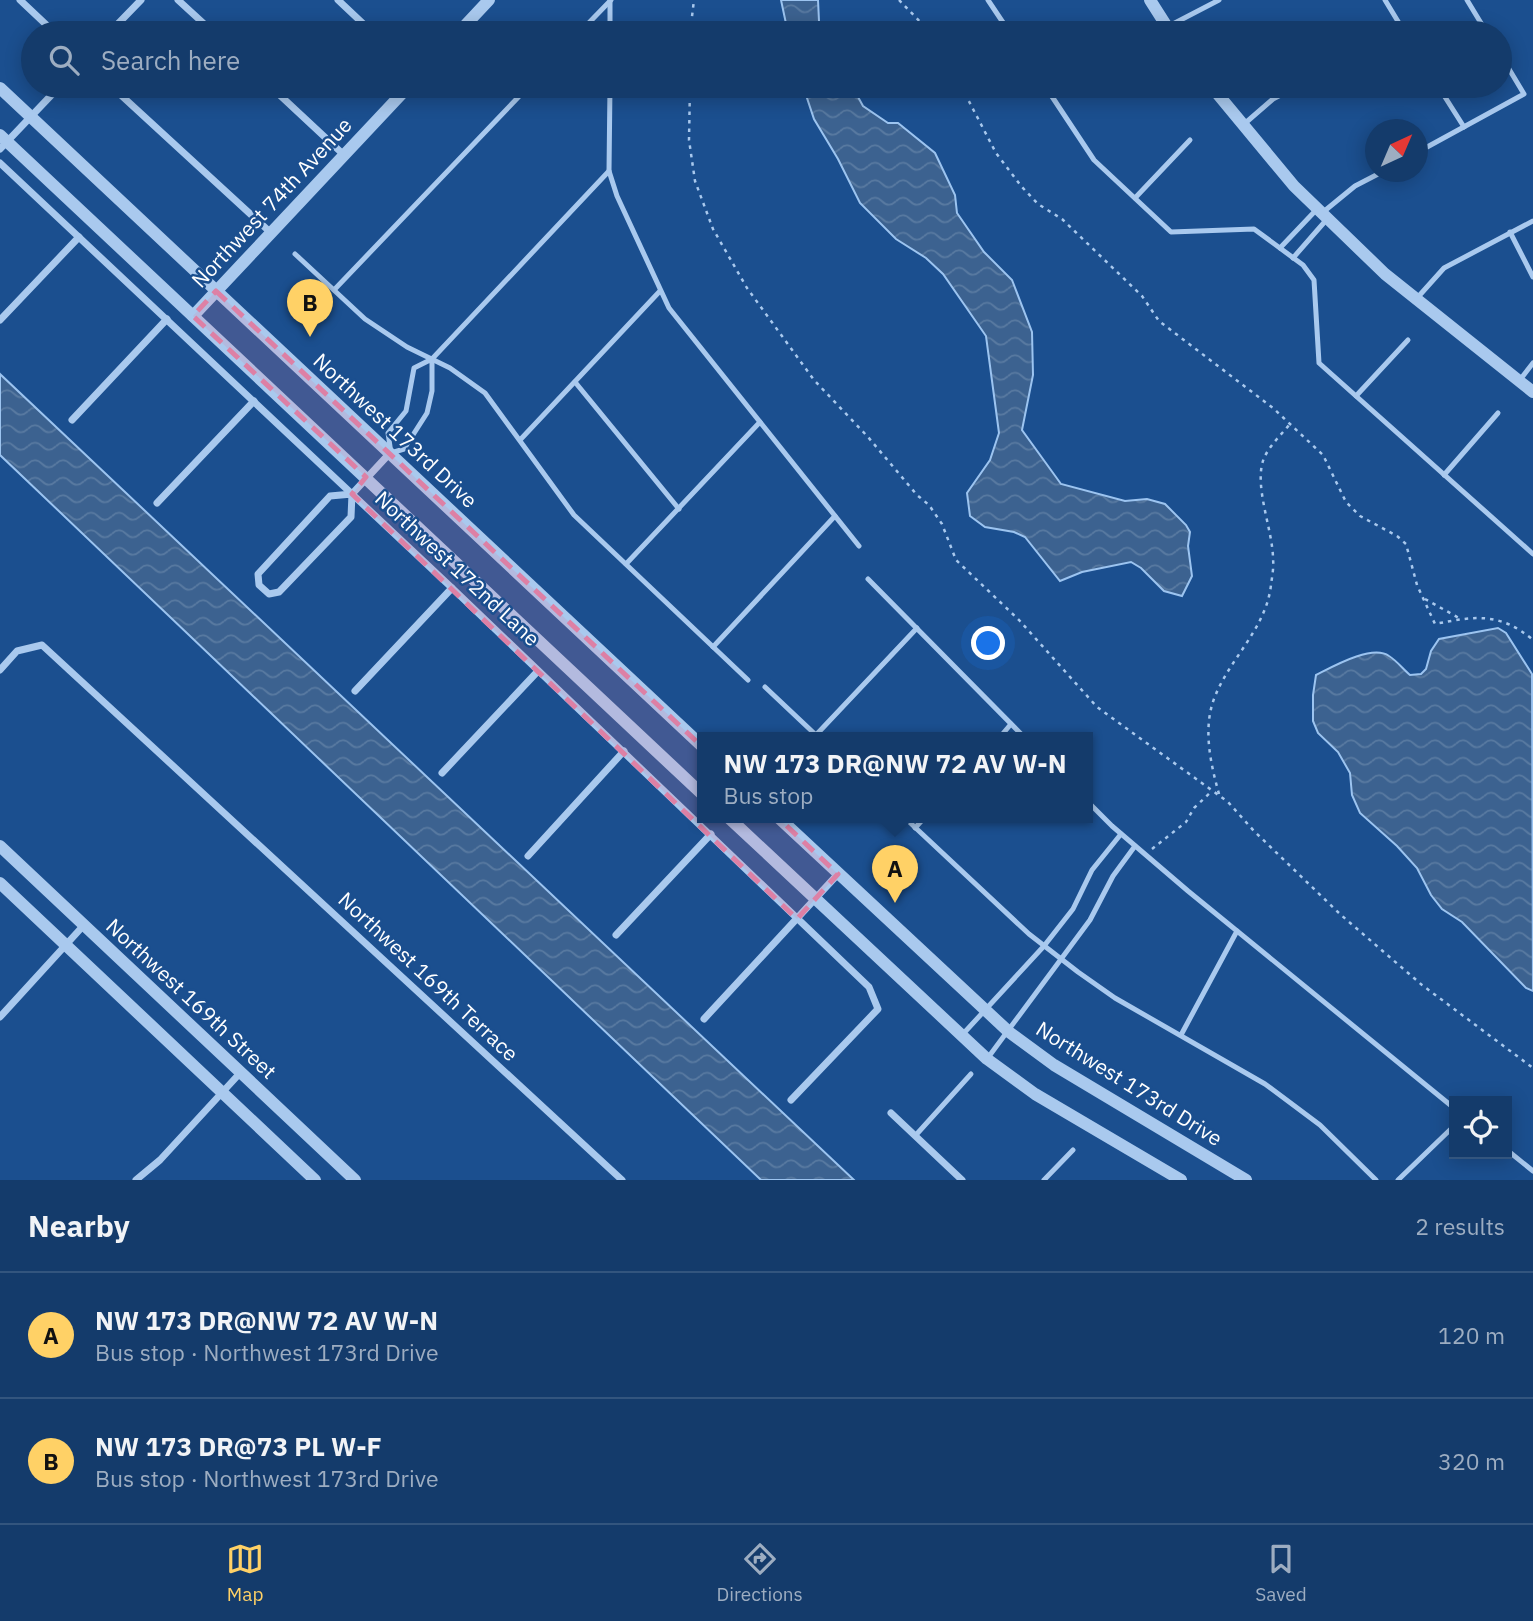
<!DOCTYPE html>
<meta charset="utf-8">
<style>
body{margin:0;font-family:"IBM Plex Sans",sans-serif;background:#214673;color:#f1f3f6}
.controls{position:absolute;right:21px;bottom:21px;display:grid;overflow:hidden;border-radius:0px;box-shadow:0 4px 18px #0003}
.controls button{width:63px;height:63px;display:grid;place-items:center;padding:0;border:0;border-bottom:2px solid #33557e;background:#143b6b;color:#f1f3f6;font:35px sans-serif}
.compass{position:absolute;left:1365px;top:119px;width:63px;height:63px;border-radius:50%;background:#143b6b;box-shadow:0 4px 18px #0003;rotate:44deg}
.you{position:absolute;left:989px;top:644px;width:24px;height:24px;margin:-18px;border:5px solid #fff;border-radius:50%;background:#1a73e8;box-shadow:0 0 0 10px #1a73e833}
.badge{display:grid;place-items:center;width:46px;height:46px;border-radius:50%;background:#ffd166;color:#111;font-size:23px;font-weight:700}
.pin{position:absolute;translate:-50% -58px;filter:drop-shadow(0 2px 4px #0008)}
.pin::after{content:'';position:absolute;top:37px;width:24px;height:21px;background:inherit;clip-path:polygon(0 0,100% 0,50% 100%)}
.popup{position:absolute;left:697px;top:732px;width:396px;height:91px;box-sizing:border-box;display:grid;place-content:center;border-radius:0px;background:#143b6b;filter:drop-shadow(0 2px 5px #0005);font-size:23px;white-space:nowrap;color:#9dadc1}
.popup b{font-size:26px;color:#f1f3f6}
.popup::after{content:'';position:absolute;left:50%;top:100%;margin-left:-14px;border:14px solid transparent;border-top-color:#143b6b}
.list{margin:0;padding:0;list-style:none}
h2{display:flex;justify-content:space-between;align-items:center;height:91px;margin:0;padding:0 28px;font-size:30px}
h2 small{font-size:23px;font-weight:400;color:#9dadc1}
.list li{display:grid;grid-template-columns:46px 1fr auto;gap:21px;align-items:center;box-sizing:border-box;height:126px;padding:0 28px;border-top:2px solid #33557e}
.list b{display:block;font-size:26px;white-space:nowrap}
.list p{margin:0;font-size:23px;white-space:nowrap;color:#9dadc1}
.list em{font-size:23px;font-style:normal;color:#9dadc1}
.icon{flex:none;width:38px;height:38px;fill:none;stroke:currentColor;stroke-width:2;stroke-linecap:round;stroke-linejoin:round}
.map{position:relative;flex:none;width:1533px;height:1180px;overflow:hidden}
.search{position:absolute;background:#143b6b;box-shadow:0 4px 18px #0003;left:21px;right:21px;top:21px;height:77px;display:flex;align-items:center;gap:18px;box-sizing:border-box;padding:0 24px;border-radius:38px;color:#9dadc1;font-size:26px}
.sheet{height:343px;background:#143b6b}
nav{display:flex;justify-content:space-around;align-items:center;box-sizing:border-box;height:98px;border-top:2px solid #33557e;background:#143b6b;font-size:19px;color:#9dadc1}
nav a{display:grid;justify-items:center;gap:4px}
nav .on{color:#ffd166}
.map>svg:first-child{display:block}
</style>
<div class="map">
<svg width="1533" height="1180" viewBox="0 0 1533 1180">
<defs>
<pattern id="water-waves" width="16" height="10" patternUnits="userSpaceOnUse" patternTransform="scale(1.75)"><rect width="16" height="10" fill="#3c6290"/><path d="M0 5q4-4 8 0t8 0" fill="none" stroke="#597aa1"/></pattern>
</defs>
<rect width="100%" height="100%" fill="#1b4f8f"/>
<g fill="url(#water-waves)" stroke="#9cc4f0" stroke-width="2">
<polygon points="781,0 818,0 819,21 825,33 788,33"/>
<polygon points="803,86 852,86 863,106 888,123 898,123 935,153 955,195 957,213 984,252 1012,280 1032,332 1033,375 1022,430 1061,484 1125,501 1147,499 1165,504 1186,525 1190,532 1188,546 1192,576 1182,596 1164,591 1141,568 1131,562 1082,572 1060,581 1025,537 1014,532 985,527 970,516 967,493 990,460 999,433 986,336 943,274 926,258 896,239 860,203 838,159 814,119"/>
<polygon points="0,374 854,1180 761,1180 0,455"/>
<path d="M1498 628 1506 633 1532 674 1533 991 1526 988 1462 922 1442 909 1431 895 1417 868 1397 846 1360 813 1352 795 1350 773 1338 752 1318 733 1313 721V695L1316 675C1332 667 1372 644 1389 656 1397 661 1403 669 1410 675L1421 674 1426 669 1431 651 1439 639Z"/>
</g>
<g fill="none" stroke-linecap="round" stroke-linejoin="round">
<g stroke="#a9c9ee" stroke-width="2.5" stroke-dasharray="3.5 5" stroke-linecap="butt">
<polyline points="899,0 931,33"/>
<polyline points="690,33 694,0"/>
<polyline points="690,86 689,140 695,181 713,229 747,288 814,380 868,437 917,495 929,505 942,524 956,560 1019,620 1097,707 1228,802 1254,831 1341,915 1422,985 1533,1068"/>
<path d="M961 86 996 153 1021 186 1038 204 1062 219 1142 296 1159 321 1273 408 1323 455 1346 502 1360 516 1397 536 1406 544 1417 585 1435 624C1475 616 1500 612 1533 640"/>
<polyline points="1425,599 1459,618"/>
<path d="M1219 794C1210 762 1202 725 1216 694 1232 656 1266 628 1271 585 1272 577 1274 567 1273 559 1273 530 1253 485 1264 458 1270 445 1281 435 1290 424"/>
<polyline points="1152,849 1186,822 1194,808 1212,791"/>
</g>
<g stroke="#a9c9ee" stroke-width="5">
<polyline points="988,0 1010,33"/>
<polyline points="1385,0 1405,33"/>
<polyline points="1467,0 1487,33"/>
<polyline points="1169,26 1219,0"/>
<polyline points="579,33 611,0"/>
<polyline points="610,33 610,1"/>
<polyline points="610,86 609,171 617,196 669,308 859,546"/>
<polyline points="1045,86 1094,160 1171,232 1254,229 1303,265 1314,280 1319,363 1533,554"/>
<polyline points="1438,86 1464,127"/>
<polyline points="1050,94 1062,86"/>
<polyline points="1243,125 1273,99 1298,86"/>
<polyline points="1418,152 1524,94 1500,54"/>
<polyline points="1135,198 1190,140"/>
<polyline points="1322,213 1355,186 1382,172"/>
<polyline points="1510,232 1533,277"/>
<polyline points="1280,248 1318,208"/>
<polyline points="295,254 365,319 407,347 450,368 485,393 574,515 748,680"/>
<polyline points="1293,258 1328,218"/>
<polyline points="334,290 529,86"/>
<polyline points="1418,297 1444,268 1533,221"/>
<polyline points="432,359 432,391 427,413 404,449 391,453 388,433 406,411 414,368 432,359 609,171"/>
<polyline points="1519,381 1533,363"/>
<polyline points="575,382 679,509"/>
<polyline points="1356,396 1408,340"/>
<polyline points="520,440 660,291"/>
<polyline points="1444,475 1498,413"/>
<polyline points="626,564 760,422"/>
<polyline points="868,579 1024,737"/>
<polyline points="713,647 835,516"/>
<polyline points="765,687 818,737"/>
<polyline points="816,735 917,628"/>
<polyline points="1000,737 1011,724"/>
<polyline points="1088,802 1112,826 1188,891 1454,1108"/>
<polyline points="904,817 1029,934 1078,972 1115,998 1265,1084 1320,1125 1376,1180"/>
<polyline points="915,828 925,817"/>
<polyline points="963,1034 1044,946 1073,909 1092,870 1121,834"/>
<polyline points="1181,1035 1237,931"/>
<polyline points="987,1059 1090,920 1113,876 1135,846"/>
<polyline points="915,1136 971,1074"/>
<polyline points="1507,1150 1533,1171"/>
<polyline points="1044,1180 1073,1150"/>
<polyline points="1398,1180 1454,1126"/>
</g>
<g stroke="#a9c9ee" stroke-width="7">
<polyline points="20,0 55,33"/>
<polyline points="178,0 214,33"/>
<polyline points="338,0 373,33"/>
<polyline points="109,33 141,0"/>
<polyline points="111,86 270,232"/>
<polyline points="270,86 344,155"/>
<polyline points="0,149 60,86"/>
<polyline points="0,163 452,588 869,987 878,1009 791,1100"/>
<polyline points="0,320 79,237"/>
<polyline points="72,420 167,319"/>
<polyline points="352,494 351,517 279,592 269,594 259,585 258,574 330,496 352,494 390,453"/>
<polyline points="157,503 254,401"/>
<polyline points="0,670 17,651 42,645 622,1180"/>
<polyline points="355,691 452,588"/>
<polyline points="442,773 538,671"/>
<polyline points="528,856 624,751"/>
<polyline points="616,935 711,834"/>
<polyline points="0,1017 84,925"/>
<polyline points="704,1019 838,874"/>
<polyline points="891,1113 962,1180"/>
<polyline points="136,1180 160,1160 241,1072"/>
</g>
<g stroke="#a9c9ee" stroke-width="12">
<polyline points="1150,0 1171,33"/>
<polyline points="458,33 489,0"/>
<polyline points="1211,86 1294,186 1385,274 1533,392"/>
<polyline points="0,88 702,746"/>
<polyline points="0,135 702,794"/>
<polyline points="193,316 409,86"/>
<polyline points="728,817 987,1059 1035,1094 1181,1180"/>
<polyline points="778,817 1009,1032 1054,1065 1246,1180"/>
<polyline points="0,846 355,1180"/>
<polyline points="0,883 315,1180"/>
</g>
</g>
<path fill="#dd80a5" fill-opacity="0.2" stroke="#dd80a5" stroke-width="5" stroke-dasharray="14 9" stroke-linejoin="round" d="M216 291 838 874 797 919 352 494 366 477 193 316Z"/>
<g text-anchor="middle" stroke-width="5" stroke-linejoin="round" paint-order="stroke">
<g font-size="21" fill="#fff" stroke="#1b4f8f">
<text transform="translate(272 203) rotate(-47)" y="7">Northwest 74th Avenue</text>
<text transform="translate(395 431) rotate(43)" y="7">Northwest 173rd Drive</text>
<text transform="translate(457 569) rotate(43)" y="7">Northwest 172nd Lane</text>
<text transform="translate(428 977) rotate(43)" y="7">Northwest 169th Terrace</text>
<text transform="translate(191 999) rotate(43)" y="7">Northwest 169th Street</text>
<text transform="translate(1129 1084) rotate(32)" y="7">Northwest 173rd Drive</text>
</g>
</g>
</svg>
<div class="controls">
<button><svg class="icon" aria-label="locate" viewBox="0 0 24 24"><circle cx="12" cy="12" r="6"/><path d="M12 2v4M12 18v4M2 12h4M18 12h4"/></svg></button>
</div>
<svg class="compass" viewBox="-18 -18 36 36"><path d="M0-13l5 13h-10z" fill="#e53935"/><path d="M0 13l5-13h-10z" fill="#9dadc1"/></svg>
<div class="you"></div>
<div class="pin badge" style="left:895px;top:903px">A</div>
<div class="popup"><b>NW 173 DR@NW 72 AV W-N</b>Bus stop</div>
<div class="pin badge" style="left:310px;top:337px">B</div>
<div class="search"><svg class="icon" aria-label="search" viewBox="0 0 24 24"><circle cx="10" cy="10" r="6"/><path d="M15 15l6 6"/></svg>Search here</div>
</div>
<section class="sheet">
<h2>Nearby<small>2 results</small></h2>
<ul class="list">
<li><span class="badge">A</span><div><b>NW 173 DR@NW 72 AV W-N</b><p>Bus stop · Northwest 173rd Drive</p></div><em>120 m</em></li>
<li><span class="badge">B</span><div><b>NW 173 DR@73 PL W-F</b><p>Bus stop · Northwest 173rd Drive</p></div><em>320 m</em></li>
</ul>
</section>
<nav>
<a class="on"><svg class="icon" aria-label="map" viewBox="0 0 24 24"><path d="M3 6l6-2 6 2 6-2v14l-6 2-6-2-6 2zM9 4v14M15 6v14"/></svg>Map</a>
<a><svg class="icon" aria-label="directions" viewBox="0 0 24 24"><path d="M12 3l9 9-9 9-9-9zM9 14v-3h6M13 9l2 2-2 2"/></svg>Directions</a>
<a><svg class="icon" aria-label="saved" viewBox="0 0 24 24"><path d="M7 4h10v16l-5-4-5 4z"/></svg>Saved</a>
</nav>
